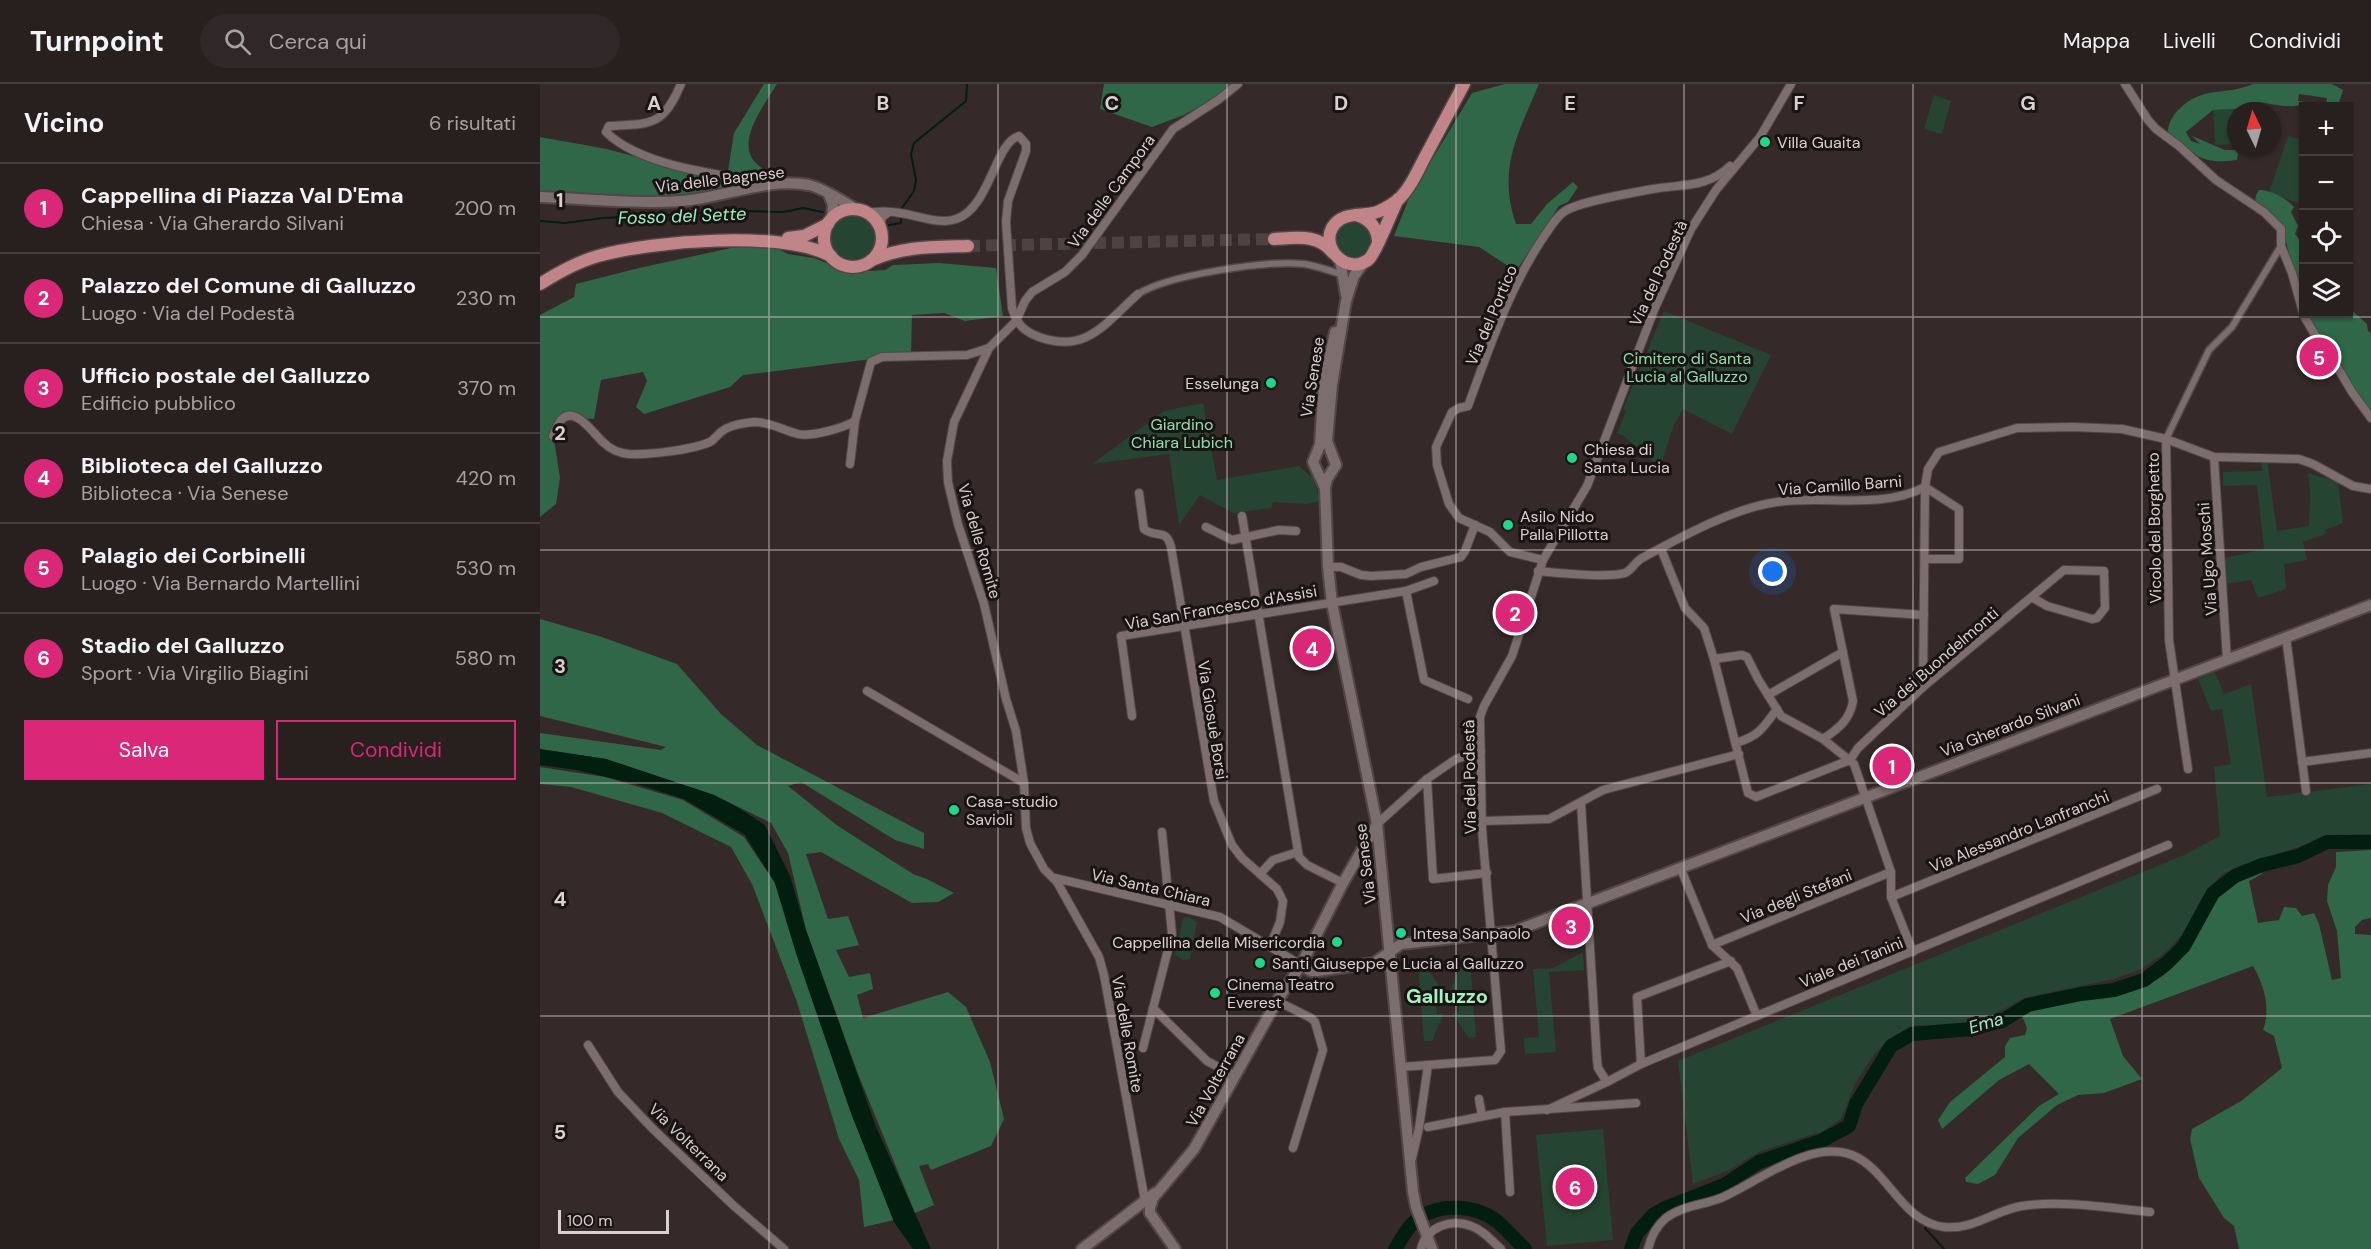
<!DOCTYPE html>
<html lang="it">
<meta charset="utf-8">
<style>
body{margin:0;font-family:"DM Sans",sans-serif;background:#302728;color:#f1f3f6}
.controls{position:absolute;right:18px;top:18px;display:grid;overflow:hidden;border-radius:0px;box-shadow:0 2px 4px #0004}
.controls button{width:54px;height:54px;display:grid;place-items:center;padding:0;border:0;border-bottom:2px solid #443d3d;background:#281f1f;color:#f1f3f6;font:30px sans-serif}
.compass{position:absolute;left:1687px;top:18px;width:54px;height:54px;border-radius:50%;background:#281f1f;box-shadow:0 2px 4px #0004;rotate:355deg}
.scale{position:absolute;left:18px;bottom:15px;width:111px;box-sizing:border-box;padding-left:6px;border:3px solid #d9d0d1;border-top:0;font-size:16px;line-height:21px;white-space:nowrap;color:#d9d0d1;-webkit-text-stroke:4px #191313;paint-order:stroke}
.you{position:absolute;left:1233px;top:488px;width:21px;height:21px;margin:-15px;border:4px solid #fff;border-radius:50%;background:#1a73e8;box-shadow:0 0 0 9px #1a73e833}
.badge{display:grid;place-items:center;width:39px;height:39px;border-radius:50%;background:#db2777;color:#fff;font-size:20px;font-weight:700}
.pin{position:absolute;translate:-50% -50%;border:3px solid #fff;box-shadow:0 2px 6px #0006}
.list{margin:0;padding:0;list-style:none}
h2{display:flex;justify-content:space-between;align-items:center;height:78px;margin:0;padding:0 24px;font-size:26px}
h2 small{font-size:20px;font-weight:400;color:#a5a2a4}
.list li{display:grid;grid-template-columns:39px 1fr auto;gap:18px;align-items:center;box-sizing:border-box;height:90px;padding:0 24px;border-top:2px solid #443d3d}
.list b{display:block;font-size:22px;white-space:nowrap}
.list p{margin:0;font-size:20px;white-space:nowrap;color:#a5a2a4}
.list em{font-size:20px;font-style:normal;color:#a5a2a4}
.actions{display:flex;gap:12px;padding:18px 24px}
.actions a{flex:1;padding:14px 0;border:2px solid #db2777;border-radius:0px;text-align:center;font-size:21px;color:#db2777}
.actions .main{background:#db2777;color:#fff}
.icon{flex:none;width:33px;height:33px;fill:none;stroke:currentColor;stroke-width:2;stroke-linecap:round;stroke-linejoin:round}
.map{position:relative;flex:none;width:1831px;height:1165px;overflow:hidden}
header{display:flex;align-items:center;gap:36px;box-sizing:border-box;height:84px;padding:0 30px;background:#281f1f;border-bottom:2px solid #443d3d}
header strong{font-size:28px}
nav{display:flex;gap:33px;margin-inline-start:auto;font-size:21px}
.search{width:420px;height:54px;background:#302728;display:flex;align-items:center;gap:15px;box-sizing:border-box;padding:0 21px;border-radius:33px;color:#a5a2a4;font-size:22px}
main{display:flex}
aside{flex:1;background:#281f1f}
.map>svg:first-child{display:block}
</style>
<header>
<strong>Turnpoint</strong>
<div class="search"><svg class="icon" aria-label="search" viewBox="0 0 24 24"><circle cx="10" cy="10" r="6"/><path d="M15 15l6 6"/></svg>Cerca qui</div>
<nav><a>Mappa</a><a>Livelli</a><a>Condividi</a></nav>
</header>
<main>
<aside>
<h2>Vicino<small>6 risultati</small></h2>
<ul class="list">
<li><span class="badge">1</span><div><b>Cappellina di Piazza Val D'Ema</b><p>Chiesa · Via Gherardo Silvani</p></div><em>200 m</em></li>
<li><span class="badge">2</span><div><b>Palazzo del Comune di Galluzzo</b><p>Luogo · Via del Podestà</p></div><em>230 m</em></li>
<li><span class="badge">3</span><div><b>Ufficio postale del Galluzzo</b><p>Edificio pubblico</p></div><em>370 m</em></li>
<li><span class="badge">4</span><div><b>Biblioteca del Galluzzo</b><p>Biblioteca · Via Senese</p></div><em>420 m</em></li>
<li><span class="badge">5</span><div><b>Palagio dei Corbinelli</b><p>Luogo · Via Bernardo Martellini</p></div><em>530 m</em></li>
<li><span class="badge">6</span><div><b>Stadio del Galluzzo</b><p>Sport · Via Virgilio Biagini</p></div><em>580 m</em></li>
</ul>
<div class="actions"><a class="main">Salva</a><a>Condividi</a></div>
</aside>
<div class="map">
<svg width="1831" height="1165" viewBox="0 0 1831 1165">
<rect width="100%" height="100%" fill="#352929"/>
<g fill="#264432">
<polygon points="1394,11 1411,17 1402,50 1384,45"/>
<polygon points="1693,25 1695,60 1675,61 1673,26"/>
<polygon points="1748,52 1763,57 1763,106 1759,119 1729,109"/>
<circle cx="313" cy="154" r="24"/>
<circle cx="814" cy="155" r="18"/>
<polygon points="1124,227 1231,271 1192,350 1143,325 1133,343 1120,384 1084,352 1077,349 1086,327 1083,325"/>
<polygon points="663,319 677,396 759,382 773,394 780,417 767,420 733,418 731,424 693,429 660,411 639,441 629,370 552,380 624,327"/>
<polygon points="1727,375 1737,447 1769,442 1770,407 1768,389 1798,398 1803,439 1785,446 1786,450 1763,458 1767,476 1744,480 1746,505 1718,514 1711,496 1686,500 1685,474 1724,465 1717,401 1683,402 1683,388 1722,387 1722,376"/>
<polygon points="1675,588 1684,610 1711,600 1727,713 1831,700 1831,750 1789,751 1756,764 1701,781 1681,791 1662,814 1642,851 1621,872 1599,886 1574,895 1484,914 1443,937 1396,942 1375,941 1355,951 1335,969 1315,1000 1301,1035 1283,1047 1219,1068 1187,1087 1153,1100 1138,977 1642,772 1680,752 1674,683 1691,680 1682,625 1671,627 1658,595"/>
<polygon points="649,833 657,838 650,875 643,876 635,871 643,834"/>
<polygon points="1043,868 1044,886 1009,888 1016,968 985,970 984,954 999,953 993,885 1013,884"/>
<polygon points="930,877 933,913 918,914 918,905 910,906 923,878"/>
<polygon points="885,881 902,906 895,907 895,916 881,917 878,882"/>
<polygon points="933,917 936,953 929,954 912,929 919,928 919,918"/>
<polygon points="896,921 897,930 904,929 892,957 884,957 881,922"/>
<polygon points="1063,1045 1073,1156 1007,1162 996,1051"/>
</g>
<g fill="#2f6748">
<path d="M224 0H237C217 32 184 75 238 91L235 96 222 94 207 103 123 113H78L0 108V53L67 65 97 73 126 84 183 95 188 87 194 49Z"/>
<polygon points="564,0 692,0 687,6 644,31 612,43 560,25"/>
<path d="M965 0H999C978 50 957 85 976 140H991L1007 120 1033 98 1038 103 1028 118 1019 122 976 187 939 163 854 152 869 114 932 9Z"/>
<path d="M1713 0H1792L1803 6 1798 22H1786L1787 14 1759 10 1758 17 1765 18C1755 27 1731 19 1717 18V24L1673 26 1646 48 1651 57 1660 60 1652 52 1685 66H1695L1698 70 1697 76C1661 81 1653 71 1628 48 1628 40 1632 33 1637 27 1664 0 1682 13 1713 0Z"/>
<path d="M1719 106C1731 106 1746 114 1754 123L1751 128 1758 142 1755 150 1763 160V222L1744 150 1715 118 1716 111Z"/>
<polygon points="223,157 248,170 274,174 308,188 345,186 353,181 399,179 456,184 463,232 425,237 404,229 372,231 371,270 203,291 190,303 104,330 96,323 107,297 103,288 61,296 54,335 21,333 13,349 20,394 16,420 0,433 0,231 34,213 36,200 99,184"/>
<polygon points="1809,224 1827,240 1828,247 1831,249 1831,330 1766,230 1808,230"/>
<polygon points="0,535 62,553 137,580 181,630 217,661 384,749 384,765 355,756 261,698 248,702 298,742 373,790 387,795 414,809 398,818 372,819 281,768 266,770 288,835 308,832 319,861 296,866 309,893 330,889 333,905 317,911 323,934 408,908 426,923 450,978 464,1035 451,1062 391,1086 388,1080 379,1082 394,1121 375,1129 318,990 266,846 248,769 231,739 174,711 66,675 0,665 0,649 121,666 126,663 0,632"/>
<polygon points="0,683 65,693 143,716 204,753 235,799 256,869 311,1029 354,1136 324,1143 319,1096 299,1055 257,918 212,800 191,763 122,729 31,703 0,700"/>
<path d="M1831 766V834L1822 836 1815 843V850L1831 851V1165H1699L1694 1142 1684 1134 1659 1094 1650 1055 1652 1045 1701 1017 1742 984 1734 952 1723 946C1731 924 1724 901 1713 882L1570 935 1583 972 1602 995 1564 1009 1538 1011 1517 1021 1478 1054 1455 1091 1438 1100 1426 1098 1425 1094 1499 1022 1519 1010 1489 980 1459 996 1402 1045 1398 1036 1410 1018 1465 973V962L1470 954 1485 951 1487 944 1482 932C1510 912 1575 915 1609 900 1636 888 1652 860 1665 835 1669 828 1673 818 1678 811 1689 798 1706 791 1721 786L1722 790 1709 797 1718 839 1739 836 1744 823 1756 824 1762 832 1774 829 1779 840 1792 896 1801 894 1797 847 1787 817 1788 801 1796 783V768Z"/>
</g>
<polygon fill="#011e0f" points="0,665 66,675 174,711 197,723 225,741 250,792 266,846 336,1043 391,1165 373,1165 354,1138 311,1029 256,869 235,799 205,751 144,715 100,701 37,686 0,681"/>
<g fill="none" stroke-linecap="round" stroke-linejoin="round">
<g stroke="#011e0f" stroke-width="2">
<polyline points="0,137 25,139 63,134 208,127 244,128 263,124 283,128"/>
<polyline points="349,141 361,139 362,124 374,107 376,96 371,70 374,59 426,17 427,0"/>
<polyline points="1385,1144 1404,1165"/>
</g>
<g stroke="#011e0f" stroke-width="14">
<path d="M855 1165C862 1155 868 1141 878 1135 900 1118 937 1121 958 1138 967 1146 976 1156 985 1165"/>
<polyline points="1091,1165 1097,1149 1113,1131 1125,1124 1184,1101 1219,1078 1281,1057 1309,1042 1316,1020 1351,962 1372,950 1431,945 1462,937 1488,921 1541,910 1574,906 1604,896 1627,879 1644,862 1673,809 1695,792 1722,781 1758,772 1787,758 1831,758"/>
</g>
<polyline stroke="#4e4242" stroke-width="12" stroke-dasharray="12 6" stroke-linecap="butt" points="428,162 734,155"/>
<g stroke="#524647" stroke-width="9">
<g id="pedestrian">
<path d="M598 210C628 191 727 176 764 180 778 182 790 187 804 191"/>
<polyline points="1626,355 1669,266 1692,243 1741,162"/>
</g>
</g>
<g stroke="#524647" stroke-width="10">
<g id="minor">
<path d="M141 0C123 42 112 40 69 42L66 48C98 80 171 90 214 96L220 97 224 102"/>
<polyline points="1585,0 1608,36 1616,45 1639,62 1676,96 1724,128 1741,145 1741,162 1752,189 1764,232 1778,256 1789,269 1812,308 1831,334"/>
<path d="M327 129C338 127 349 127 360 129 376 131 400 141 416 135 450 124 455 58 479 52L486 60V67L468 117 466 138 472 224C477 240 483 247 499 253 547 270 565 239 598 210"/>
<polyline points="340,144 342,133 349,128"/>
<path d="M13 352C15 347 18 340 21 336 35 320 55 352 64 359 71 366 79 369 89 370 108 371 152 366 170 358 174 356 176 352 180 349 188 341 203 339 214 338 230 338 243 346 258 350 271 353 304 344 315 337L331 278 342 273 427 271 449 264"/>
<polyline points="1626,355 1629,556 1648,685"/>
<polyline points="1674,373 1687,576"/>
<polyline points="310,380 315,337"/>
<path d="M599 409 604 445C616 455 626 443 631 463L674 717 692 761 702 774 737 805 743 817 740 838 730 862"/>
<polyline points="702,432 759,773 767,781 803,799"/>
<polyline points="666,443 692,456 739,446 756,447"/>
<polyline points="1121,465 1145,524 1164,544 1174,575 1208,709 1216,713 1310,676 1318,664 1383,603 1524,486 1564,487 1565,524 1557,534 1552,535 1507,522 1493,514"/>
<polyline points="1385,475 1419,475 1419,425 1385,403"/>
<path d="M1003 476 970 468 950 448 919 434 909 420 897 381 896 363 912 328 919 324 928 322C950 262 970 201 1007 148 1012 141 1017 132 1025 127 1041 117 1092 109 1113 105 1141 100 1168 104 1190 82"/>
<polyline points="788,483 801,483 821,491 831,492 866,490 881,483 921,473 925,467 935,441"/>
<path d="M998 487C1015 489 1070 494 1085 489 1092 486 1095 478 1102 474 1141 453 1193 424 1237 418 1285 411 1341 426 1385 403"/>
<polyline points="866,507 884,596 928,615"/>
<polyline points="1746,553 1766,707"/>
<polyline points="1174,575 1202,571 1207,573 1218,595 1241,632 1283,655 1314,680 1351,788 1351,813 1373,868"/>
<polyline points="1383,603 1385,403 1388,385 1399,368 1477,344 1533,343 1582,345 1626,355 1674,373 1759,375 1773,380 1813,402 1831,405"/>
<polyline points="327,607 484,699"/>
<polyline points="1228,611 1303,568"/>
<polyline points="592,632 581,552 866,507 894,497"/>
<path d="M1283 655C1298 645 1310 636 1313 617L1294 525 1384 531"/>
<path d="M1196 659C1219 652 1223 644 1237 625"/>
<polyline points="1762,678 1831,669"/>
<polyline points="887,695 893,795 947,789"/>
<polyline points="1041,719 1057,976 1058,984 1067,998"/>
<polyline points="942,737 1009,735 1063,706 1199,670"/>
<polyline points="837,740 887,695 916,675 941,667"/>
<polyline points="1140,783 1172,861 1197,884 1217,932"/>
<polyline points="720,790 733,776 758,768"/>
<polyline points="515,794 680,833 761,881"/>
<polyline points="1351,813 1617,705"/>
<polyline points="1172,861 1351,788"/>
<polyline points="737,917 771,934 775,938 783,966 753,1064"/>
<polyline points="613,924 667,977 695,992"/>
<polyline points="48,961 78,1008 112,1044 194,1122 244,1165"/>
<polyline points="603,964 632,850 622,748"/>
<polyline points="1101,980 1097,913 1191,877"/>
<polyline points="861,983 955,976 961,967 942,745 940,633 944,622 972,572 1003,476 1047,402 1114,226 1151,145 1176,106 1220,53 1251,0"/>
<polyline points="939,1015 942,1032"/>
<polyline points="1007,1026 1067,998 1101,980 1628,761"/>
<polyline points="965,1028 970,1108"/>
<polyline points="888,1043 965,1028 1096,1019"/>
<polyline points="872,1074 879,1044 888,981"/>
<polyline points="605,1117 564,891 559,873 517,798 504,785 490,759 486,744 484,699 476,647 466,615 444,520 418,440 408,398 407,377 414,338 449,264 476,237 485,217 492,208 525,188 542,171 633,45 678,16 698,0"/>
<path d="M881 1165C886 1143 911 1134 931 1142 943 1146 952 1157 961 1165"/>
<path d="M1108 1165C1111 1153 1116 1142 1126 1134 1142 1122 1163 1121 1181 1114 1218 1098 1270 1055 1312 1071 1348 1085 1361 1138 1404 1143 1435 1146 1455 1126 1482 1122 1523 1116 1568 1124 1610 1128"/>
</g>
</g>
<g stroke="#524647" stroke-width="14">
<g id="secondary">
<polyline points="289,111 293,121 292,134"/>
<path d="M0 113C47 115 95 120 142 117 183 114 227 93 269 101 286 105 303 118 318 126"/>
<polyline points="800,176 806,211"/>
<polyline points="824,178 814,192 806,217 792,301 787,357 796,381 787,395 785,404 788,483 792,519 837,740 873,1108 876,1123 892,1165"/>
<polyline points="785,404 773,378 780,361 784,298 795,248"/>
<polyline points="761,881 771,887 777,887 834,879 861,860 975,847 1831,521"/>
<polyline points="610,1129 610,1124 613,1114 654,1065 737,917 761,881 803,799 837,740"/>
<polyline points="610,1129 635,1165"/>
<polyline points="542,1165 615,1109"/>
</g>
</g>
<g stroke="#524647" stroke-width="15">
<g id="primary">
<path d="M858 115C852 127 835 171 828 176 807 191 781 165 792 144 801 128 819 132 834 129 842 127 851 121 858 116 870 105 877 88 885 73 898 49 911 24 924 0"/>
<circle cx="313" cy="154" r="29"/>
<path d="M816 131C830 135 838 144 838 159"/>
<polyline points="248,154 264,152 288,140"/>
<path d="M734 155C755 154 778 149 793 169"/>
<path d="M332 176C363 162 394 163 428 162"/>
<path d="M0 200C19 188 37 178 58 172 112 157 242 146 291 172"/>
</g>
</g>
<use href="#pedestrian" stroke="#7c6d6e" stroke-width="6"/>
<use href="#minor" stroke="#7c6d6e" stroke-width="8"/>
<use href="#secondary" stroke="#7c6d6e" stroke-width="10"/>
<use href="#primary" stroke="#c18488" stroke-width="12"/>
</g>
<path fill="none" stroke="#d9d0d1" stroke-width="1.5" stroke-opacity="0.55" d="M229 0V1165M458 0V1165M687 0V1165M916 0V1165M1144 0V1165M1373 0V1165M1602 0V1165M0 233H1831M0 466H1831M0 699H1831M0 932H1831"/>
<g fill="#20d887" stroke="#191313" stroke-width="2">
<circle cx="1225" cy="58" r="6"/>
<circle cx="731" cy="299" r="6"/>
<circle cx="1032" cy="374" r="6"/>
<circle cx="968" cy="441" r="6"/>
<circle cx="414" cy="726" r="6"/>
<circle cx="861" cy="849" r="6"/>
<circle cx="797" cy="858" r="6"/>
<circle cx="720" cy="879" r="6"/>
<circle cx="675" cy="909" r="6"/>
</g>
<g text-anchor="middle" stroke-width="6" stroke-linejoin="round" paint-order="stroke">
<g font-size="16" fill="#d9d0d1" stroke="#191313" text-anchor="start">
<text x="1237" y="64">Villa Guaita</text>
<text x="719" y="305" text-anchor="end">Esselunga</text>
<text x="1044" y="371">Chiesa di<tspan x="1044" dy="18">Santa Lucia</tspan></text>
<text x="980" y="438">Asilo Nido<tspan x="980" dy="18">Palla Pillotta</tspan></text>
<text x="426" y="723">Casa-studio<tspan x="426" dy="18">Savioli</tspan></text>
<text x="873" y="855">Intesa Sanpaolo</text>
<text x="785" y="864" text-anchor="end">Cappellina della Misericordia</text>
<text x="732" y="885">Santi Giuseppe e Lucia al Galluzzo</text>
<text x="687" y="906">Cinema Teatro<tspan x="687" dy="18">Everest</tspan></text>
</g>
<g font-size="16" fill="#d9d0d1" stroke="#191313">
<text transform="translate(180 95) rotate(-7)" y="6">Via delle Bagnese</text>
<text transform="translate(571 107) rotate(-54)" y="6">Via delle Campora</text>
<text transform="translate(1118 189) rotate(-65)" y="6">Via del Podestà</text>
<text transform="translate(951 231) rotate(-67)" y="6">Via del Portico</text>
<text transform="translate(772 293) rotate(-81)" y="6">Via Senese</text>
<text transform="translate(1300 401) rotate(-4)" y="6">Via Camillo Barni</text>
<text transform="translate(1614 444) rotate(-91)" y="6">Vicolo del Borghetto</text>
<text transform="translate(440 457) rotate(74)" y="6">Via delle Romite</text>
<text transform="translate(1667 475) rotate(-94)" y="6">Via Ugo Moschi</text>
<text transform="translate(681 523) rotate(-10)" y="6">Via San Francesco d'Assisi</text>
<text transform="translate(1396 578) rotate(-41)" y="6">Via dei Buondelmonti</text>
<text transform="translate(673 636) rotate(81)" y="6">Via Giosuè Borsi</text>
<text transform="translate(1470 641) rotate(-21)" y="6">Via Gherardo Silvani</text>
<text transform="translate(929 693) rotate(-91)" y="6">Via del Podestà</text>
<text transform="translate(1479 747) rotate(-22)" y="6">Via Alessandro Lanfranchi</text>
<text transform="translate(825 780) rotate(-97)" y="6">Via Senese</text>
<text transform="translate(611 803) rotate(13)" y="6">Via Santa Chiara</text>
<text transform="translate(1256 812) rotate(-22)" y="6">Via degli Stefani</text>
<text transform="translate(1311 878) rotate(-22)" y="6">Viale dei Tanini</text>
<text transform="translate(588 950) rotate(80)" y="6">Via delle Romite</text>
<text transform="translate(675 996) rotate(-61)" y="6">Via Volterrana</text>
<text transform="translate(149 1058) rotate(44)" y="6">Via Volterrana</text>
</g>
<g font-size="16" fill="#8ce0ae" stroke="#191313">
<text x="1147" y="280">Cimitero di Santa<tspan x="1147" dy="18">Lucia al Galluzzo</tspan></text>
<text x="642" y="346">Giardino<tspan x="642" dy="18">Chiara Lubich</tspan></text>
</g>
<g font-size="18" font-style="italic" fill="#9befbd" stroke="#191313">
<text transform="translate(142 132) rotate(-2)" y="6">Fosso del Sette</text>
<text transform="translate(1446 939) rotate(-17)" y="6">Ema</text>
</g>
<g font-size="20" font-weight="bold" fill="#a4f0c1" stroke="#191313">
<text x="907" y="919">Galluzzo</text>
</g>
</g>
<g font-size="20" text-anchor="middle" font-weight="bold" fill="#d9d0d1" stroke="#191313" stroke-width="6" stroke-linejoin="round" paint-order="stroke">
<text x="114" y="26">A</text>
<text x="343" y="26">B</text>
<text x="572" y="26">C</text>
<text x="801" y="26">D</text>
<text x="1030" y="26">E</text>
<text x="1259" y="26">F</text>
<text x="1488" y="26">G</text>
<text x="20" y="123">1</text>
<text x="20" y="356">2</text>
<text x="20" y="589">3</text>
<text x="20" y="822">4</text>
<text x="20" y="1055">5</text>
</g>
</svg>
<div class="controls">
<button>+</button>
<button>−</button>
<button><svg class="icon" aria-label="locate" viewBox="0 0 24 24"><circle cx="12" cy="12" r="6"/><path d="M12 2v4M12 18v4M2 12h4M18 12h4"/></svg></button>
<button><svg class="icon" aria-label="layers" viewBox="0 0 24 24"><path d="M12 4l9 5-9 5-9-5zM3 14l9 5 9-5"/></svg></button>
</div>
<svg class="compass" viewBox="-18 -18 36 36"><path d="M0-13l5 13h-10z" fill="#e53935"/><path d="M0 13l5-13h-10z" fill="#a5a2a4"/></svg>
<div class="scale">100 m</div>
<div class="you"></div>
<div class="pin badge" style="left:1352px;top:682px">1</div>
<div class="pin badge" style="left:975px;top:529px">2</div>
<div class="pin badge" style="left:1031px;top:842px">3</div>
<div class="pin badge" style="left:772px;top:564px">4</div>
<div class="pin badge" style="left:1779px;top:273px">5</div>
<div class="pin badge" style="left:1035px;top:1103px">6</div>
</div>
</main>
